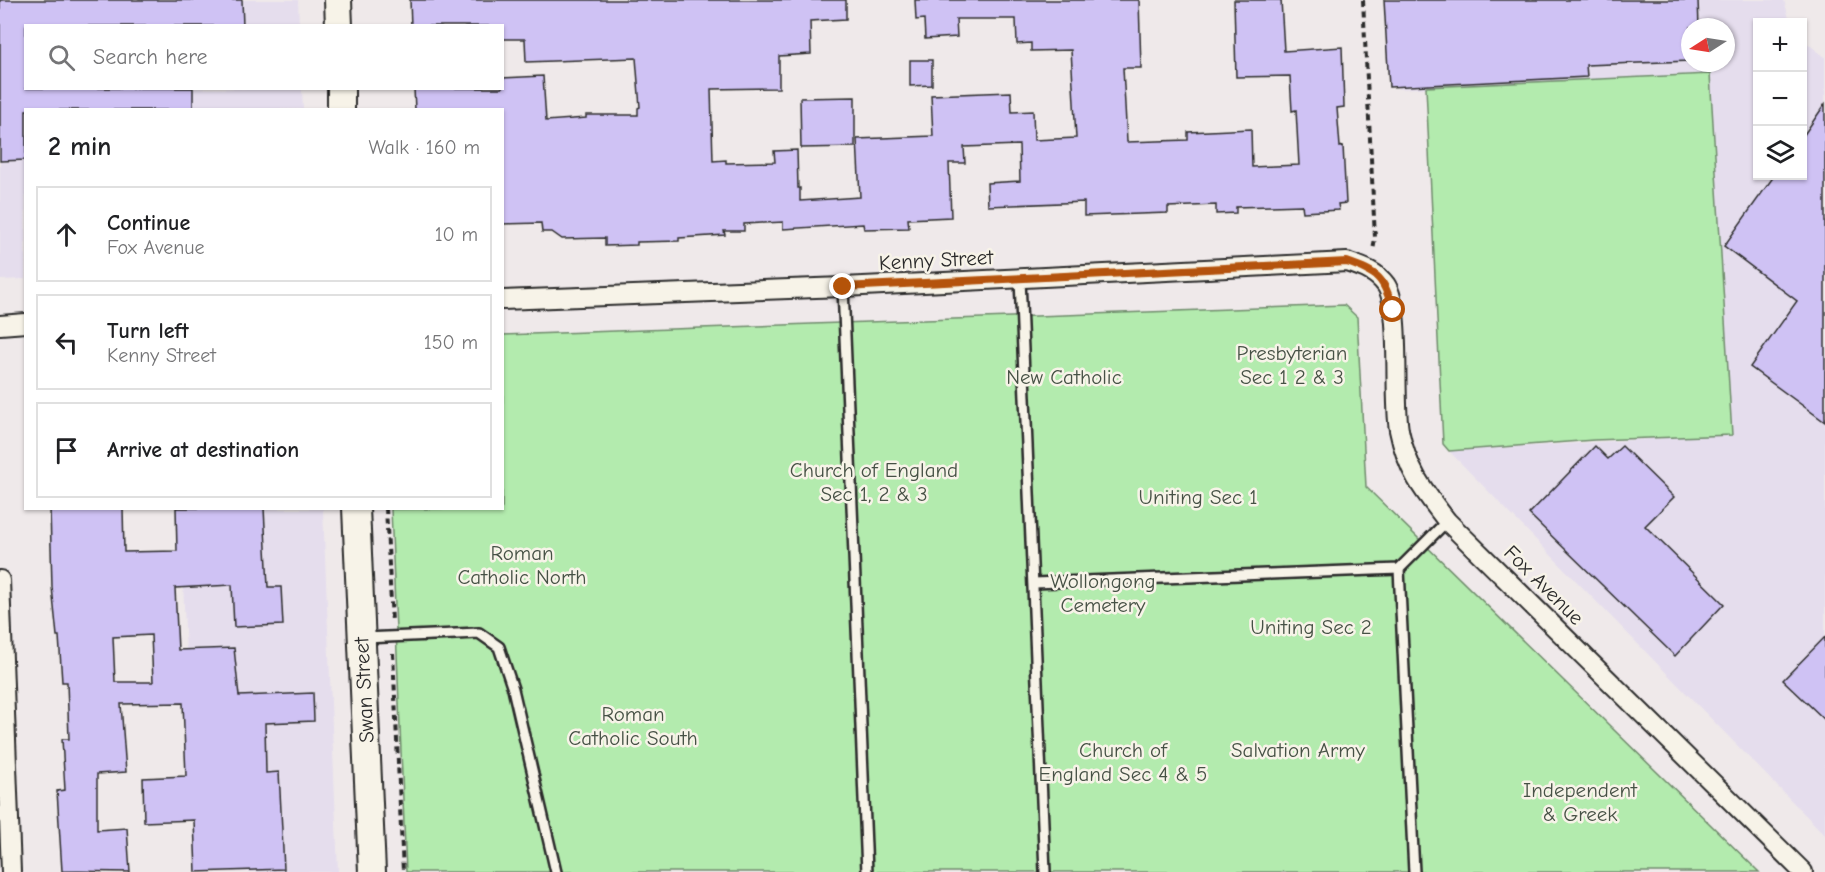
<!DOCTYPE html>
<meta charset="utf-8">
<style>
body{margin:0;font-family:"Comic Neue",sans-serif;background:#f6f6f6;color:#202124}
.controls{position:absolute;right:18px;top:18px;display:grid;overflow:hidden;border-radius:0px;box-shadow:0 2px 4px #0004}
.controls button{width:54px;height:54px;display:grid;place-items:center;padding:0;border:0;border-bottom:2px solid #e0e0e0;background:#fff;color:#202124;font:30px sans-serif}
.compass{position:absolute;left:1681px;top:18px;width:54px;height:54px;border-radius:50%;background:#fff;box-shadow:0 2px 4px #0004;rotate:258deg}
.stop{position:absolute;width:18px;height:18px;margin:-14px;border:4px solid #b45309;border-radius:50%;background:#fff}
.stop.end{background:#b45309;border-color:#fff;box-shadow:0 2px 6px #0008}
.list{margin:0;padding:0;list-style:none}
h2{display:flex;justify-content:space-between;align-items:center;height:78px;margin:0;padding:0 24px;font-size:26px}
h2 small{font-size:20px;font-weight:400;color:#757577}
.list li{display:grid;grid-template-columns:39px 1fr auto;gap:18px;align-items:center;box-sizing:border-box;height:96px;margin:0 12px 12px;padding:0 12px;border:2px solid #e0e0e0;border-radius:0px}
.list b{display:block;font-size:22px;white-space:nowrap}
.list p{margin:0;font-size:20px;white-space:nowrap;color:#757577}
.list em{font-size:20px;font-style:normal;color:#757577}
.icon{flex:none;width:33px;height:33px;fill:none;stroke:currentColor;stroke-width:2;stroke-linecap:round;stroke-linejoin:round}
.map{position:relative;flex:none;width:1825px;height:872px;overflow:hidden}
.search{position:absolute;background:#fff;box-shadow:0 2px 4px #0004;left:24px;top:24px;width:480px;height:66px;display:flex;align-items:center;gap:15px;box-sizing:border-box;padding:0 21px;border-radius:0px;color:#757577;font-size:22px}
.panel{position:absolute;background:#fff;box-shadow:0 2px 4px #0004;left:24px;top:108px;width:480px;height:402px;border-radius:0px}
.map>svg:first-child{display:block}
</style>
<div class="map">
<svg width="1825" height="872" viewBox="0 0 1825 872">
<rect width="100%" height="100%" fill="#efe9ea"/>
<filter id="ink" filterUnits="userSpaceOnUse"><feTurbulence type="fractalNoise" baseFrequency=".0167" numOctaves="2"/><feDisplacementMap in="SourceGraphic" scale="12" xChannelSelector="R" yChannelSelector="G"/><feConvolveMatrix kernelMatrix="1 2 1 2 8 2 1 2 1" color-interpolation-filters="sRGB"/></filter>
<g filter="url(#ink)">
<g fill="#e5dded" fill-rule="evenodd">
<polygon points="0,0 298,0 299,25 26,26 26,88 302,89 303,109 26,110 25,279 0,280"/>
<path d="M1393 0H1784L1790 22H1758V176H1802L1803 40 1825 57V835L1449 451 1732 434 1710 74 1398 89ZM1690 27H1726V63H1690Z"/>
<polygon points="180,509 323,509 338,872 195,872"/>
</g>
<g fill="#b3ebae" stroke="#6f8b6c" stroke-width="1.5">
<polygon points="1710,74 1732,435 1594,440 1449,451 1443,444 1426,87"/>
<polygon points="1344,305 1357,317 1366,487 1759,872 406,872 391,509 502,508 503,335"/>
</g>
<g fill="#cfc2f4" stroke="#2b2b2b" stroke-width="1.5" fill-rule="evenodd">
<polygon points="0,0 242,0 243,26 26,26 26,88 193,88 193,110 26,110 26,160 0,161"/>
<polygon points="410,0 846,0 846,19 810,21 811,54 779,56 779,88 711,89 713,161 726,160 726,163 775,162 774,151 797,150 798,188 800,188 800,201 860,197 857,139 933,136 931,95 1011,92 1012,112 1033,111 1034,140 1076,138 1071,50 1031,51 1031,43 1017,44 1016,19 956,19 957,37 925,39 924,19 916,20 915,0 1139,0 1141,68 1123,68 1127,142 1188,140 1188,132 1251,129 1252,167 1299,165 1296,110 1292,111 1290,76 1236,77 1234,0 1281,0 1284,51 1342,47 1344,107 1337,108 1340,147 1343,146 1346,203 1338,204 1339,210 1303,212 1302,205 1236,207 1236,213 1216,214 1216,205 1168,207 1168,213 1084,216 1084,202 988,206 987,183 1020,181 1019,145 964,147 965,163 949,163 951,217 908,219 909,228 864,229 863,224 783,229 783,222 744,224 744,231 724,231 725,235 679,238 679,241 637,242 637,245 605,246 605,238 562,239 552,232 542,232 541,223 502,224 502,110 415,110 414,88 502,88 502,78 543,76 546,121 586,118 586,115 638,115 638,108 640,107 636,58 526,62 525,39 502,39 502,26 411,26"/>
<polygon points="1384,0 1698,0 1699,27 1690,27 1690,61 1586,65 1587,77 1389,87"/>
<polygon points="910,60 932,60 932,85 910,86"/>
<polygon points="855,97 855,147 801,148 800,98"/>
<polygon points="1825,104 1825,422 1750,367 1797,301 1724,246 1774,176 1803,176 1803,136"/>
<polygon points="1595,446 1608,459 1622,446 1674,497 1645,526 1724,604 1675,656 1529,514"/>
<path d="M50 508H123L124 552 177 551 176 508H264L268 587H281L283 625 234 627 232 585 175 588 178 650 234 648 239 696 313 693 314 721 265 723 266 773 279 772 284 869 196 872 194 820 144 822 143 778 186 776 183 703 121 704 126 772 97 774V830L127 828 130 872 62 871 57 791 65 790 62 739H69L67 682H62L59 636H57L52 587ZM151 635 153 682H115L113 637Z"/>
<polygon points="1825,637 1825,720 1783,680"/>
</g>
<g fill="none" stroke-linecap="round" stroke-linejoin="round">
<g stroke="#2b2b2b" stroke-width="14">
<g id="lane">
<polyline points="1020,279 1045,872"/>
<polyline points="843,287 867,872"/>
<polyline points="1399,569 1414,872"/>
<polyline points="1034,583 1399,569 1447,521"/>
<polyline points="364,638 479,633 499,647 513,689 556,872"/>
</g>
</g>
<g stroke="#2b2b2b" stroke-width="22">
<g id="street">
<path d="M502 300 843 287 1347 262C1362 267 1376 271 1386 285 1402 309 1393 396 1399 430 1407 470 1423 490 1447 521L1803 872"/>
<polyline points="0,325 26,323"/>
<polyline points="0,580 11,872"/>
</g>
</g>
<g stroke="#2b2b2b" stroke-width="30">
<g id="secondary">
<polyline points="338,0 339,26"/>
<polyline points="341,88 341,110"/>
<polyline points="356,508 372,872"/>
</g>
</g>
<g stroke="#2b2b2b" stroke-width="4" stroke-dasharray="6 4.5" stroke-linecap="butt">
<polyline points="1363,0 1375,238 1373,251"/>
<polyline points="386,508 392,622"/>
<polyline points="393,653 403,872"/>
</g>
<use href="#lane" stroke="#f7f3e8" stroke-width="9"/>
<use href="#street" stroke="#f7f3e8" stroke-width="18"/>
<use href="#secondary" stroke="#f7f3e8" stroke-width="26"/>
</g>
</g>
<g fill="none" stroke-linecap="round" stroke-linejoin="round" filter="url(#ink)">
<path stroke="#b45309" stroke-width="8" d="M843 287 1347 262C1379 273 1384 278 1393 310"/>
</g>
<g text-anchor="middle" stroke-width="5" stroke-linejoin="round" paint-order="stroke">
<g font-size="21" fill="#2b2b2b" stroke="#f7f3e8">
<text transform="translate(936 260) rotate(-3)" y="7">Kenny Street</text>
<text transform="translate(1544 585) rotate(45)" y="7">Fox Avenue</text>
<text transform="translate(364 690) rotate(-93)" y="7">Swan Street</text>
</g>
<g font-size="21" fill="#465145" stroke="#f7f3e8">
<text x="1292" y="360">Presbyterian<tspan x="1292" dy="24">Sec 1 2 &amp; 3</tspan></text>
<text x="1064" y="384">New Catholic</text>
<text x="874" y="477">Church of England<tspan x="874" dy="24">Sec 1, 2 &amp; 3</tspan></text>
<text x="1198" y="504">Uniting Sec 1</text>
<text x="522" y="560">Roman<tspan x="522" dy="24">Catholic North</tspan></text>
<text x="1103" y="588">Wollongong<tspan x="1103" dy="24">Cemetery</tspan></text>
<text x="1311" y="634">Uniting Sec 2</text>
<text x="633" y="721">Roman<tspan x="633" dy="24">Catholic South</tspan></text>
<text x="1123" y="757">Church of<tspan x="1123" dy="24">England Sec 4 &amp; 5</tspan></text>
<text x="1298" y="757">Salvation Army</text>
<text x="1580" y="797">Independent<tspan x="1580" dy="24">&amp; Greek</tspan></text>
</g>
</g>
</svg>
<div class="controls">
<button>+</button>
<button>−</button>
<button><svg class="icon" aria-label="layers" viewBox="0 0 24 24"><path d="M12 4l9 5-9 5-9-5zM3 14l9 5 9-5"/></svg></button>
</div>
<svg class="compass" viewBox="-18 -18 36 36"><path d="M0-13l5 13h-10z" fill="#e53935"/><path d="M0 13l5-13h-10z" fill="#757577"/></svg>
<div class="stop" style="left:1393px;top:310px"></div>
<div class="stop end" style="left:843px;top:287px"></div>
<div class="search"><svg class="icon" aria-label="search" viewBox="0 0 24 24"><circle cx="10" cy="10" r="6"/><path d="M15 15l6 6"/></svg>Search here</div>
<section class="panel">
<h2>2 min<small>Walk · 160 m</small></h2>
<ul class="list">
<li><svg class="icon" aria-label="ahead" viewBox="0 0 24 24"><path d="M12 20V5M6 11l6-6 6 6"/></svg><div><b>Continue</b><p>Fox Avenue</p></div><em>10 m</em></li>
<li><svg class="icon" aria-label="left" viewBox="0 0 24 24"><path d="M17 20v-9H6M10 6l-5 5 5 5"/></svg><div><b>Turn left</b><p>Kenny Street</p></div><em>150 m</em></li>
<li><svg class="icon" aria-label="arrive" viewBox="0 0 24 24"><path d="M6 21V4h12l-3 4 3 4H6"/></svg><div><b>Arrive at destination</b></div></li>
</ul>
</section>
</div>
